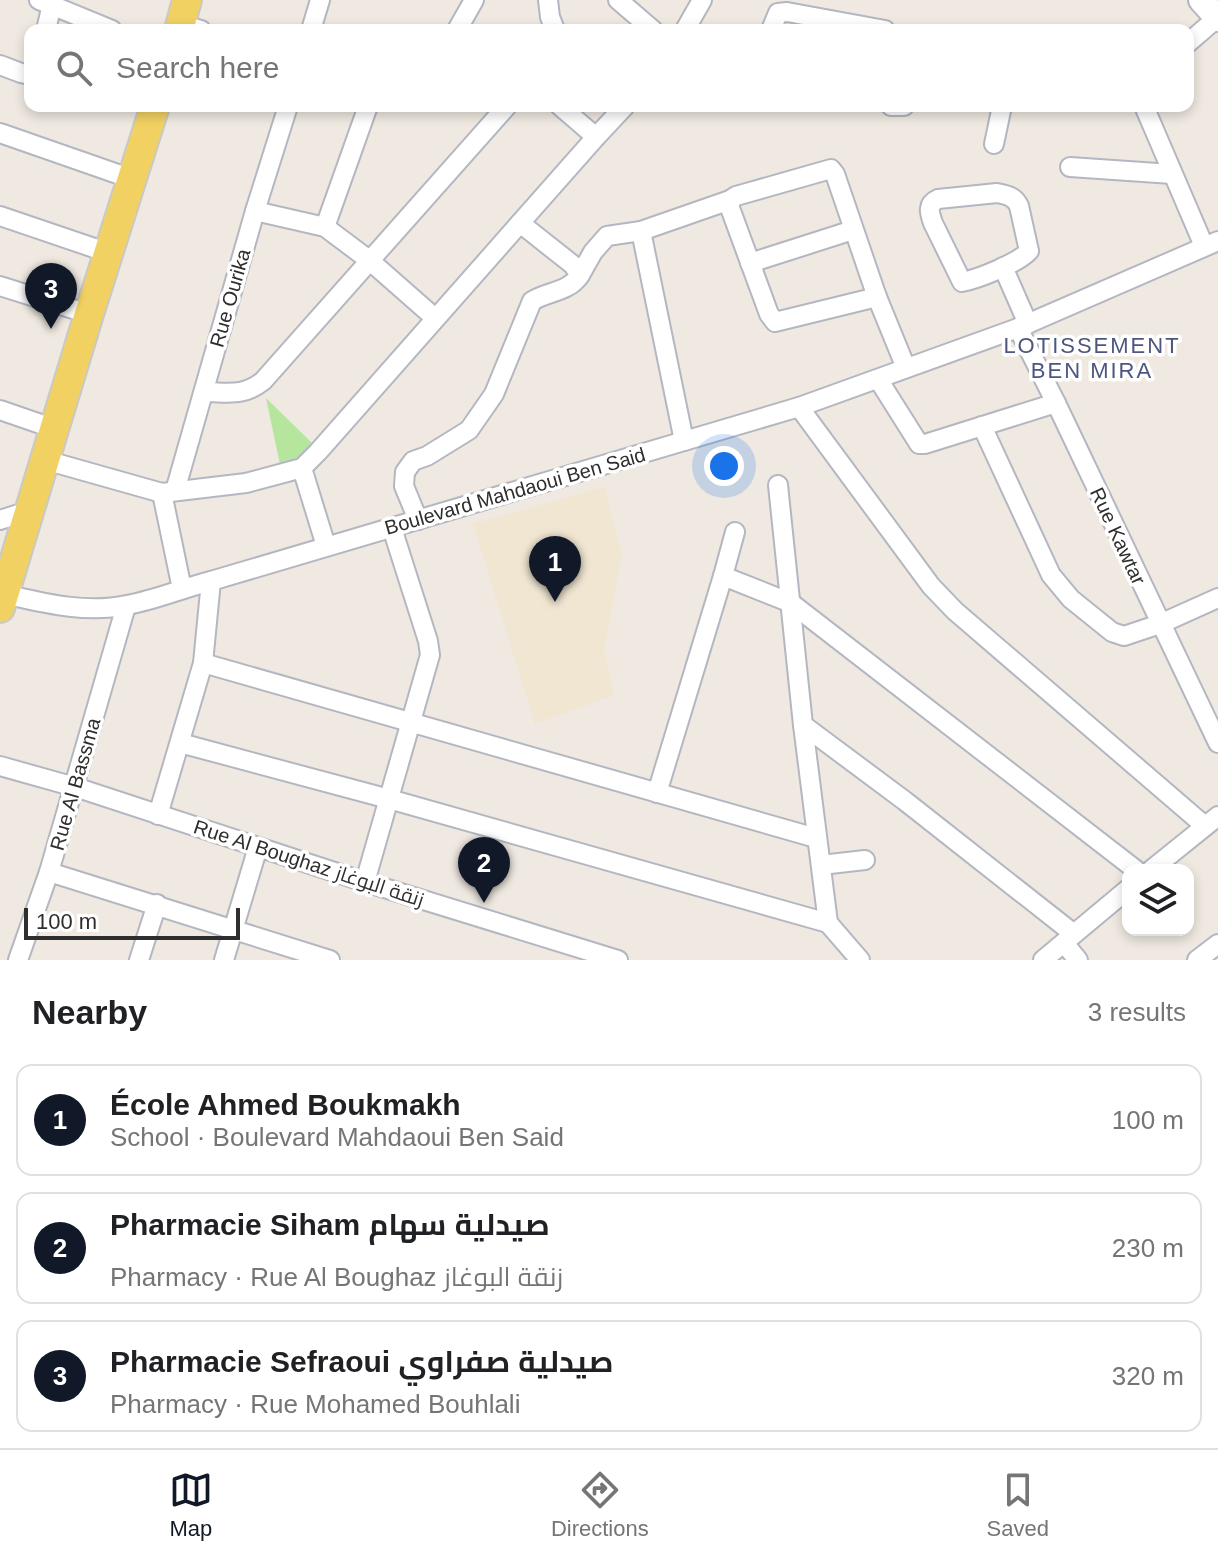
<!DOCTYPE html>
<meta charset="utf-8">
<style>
body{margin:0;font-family:Arial,Cairo,sans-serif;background:#f2f2f2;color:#202124}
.controls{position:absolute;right:24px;bottom:24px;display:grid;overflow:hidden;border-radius:16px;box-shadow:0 4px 12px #0003}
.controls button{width:72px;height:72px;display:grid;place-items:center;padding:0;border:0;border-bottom:2px solid #e0e0e0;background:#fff;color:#202124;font:40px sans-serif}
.scale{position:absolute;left:24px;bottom:20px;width:216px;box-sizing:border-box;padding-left:8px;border:4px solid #2e2e2e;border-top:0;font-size:22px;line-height:28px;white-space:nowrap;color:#2e2e2e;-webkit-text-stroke:6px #fff;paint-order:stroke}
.you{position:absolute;left:724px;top:466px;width:28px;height:28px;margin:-20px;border:6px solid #fff;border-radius:50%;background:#1a73e8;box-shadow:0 0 0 12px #1a73e833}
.badge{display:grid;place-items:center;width:52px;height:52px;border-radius:50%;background:#111827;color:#fff;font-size:26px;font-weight:700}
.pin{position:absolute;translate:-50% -66px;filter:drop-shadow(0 2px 4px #0008)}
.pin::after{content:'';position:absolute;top:42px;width:28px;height:24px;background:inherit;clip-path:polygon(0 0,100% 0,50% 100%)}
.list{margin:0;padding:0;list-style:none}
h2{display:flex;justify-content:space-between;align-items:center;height:104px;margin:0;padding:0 32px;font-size:34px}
h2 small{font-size:26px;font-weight:400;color:#757577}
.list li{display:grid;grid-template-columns:52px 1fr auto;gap:24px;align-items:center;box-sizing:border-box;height:112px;margin:0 16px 16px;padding:0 16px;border:2px solid #e0e0e0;border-radius:16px}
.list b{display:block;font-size:30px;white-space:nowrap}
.list p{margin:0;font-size:26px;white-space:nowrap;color:#757577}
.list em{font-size:26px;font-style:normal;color:#757577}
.icon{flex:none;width:44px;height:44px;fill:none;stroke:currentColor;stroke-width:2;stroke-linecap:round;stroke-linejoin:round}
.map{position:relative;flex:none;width:1218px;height:960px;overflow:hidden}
.search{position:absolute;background:#fff;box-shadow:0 4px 12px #0003;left:24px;right:24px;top:24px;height:88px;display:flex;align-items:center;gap:20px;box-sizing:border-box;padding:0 28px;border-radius:16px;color:#757577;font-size:30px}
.sheet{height:488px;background:#fff}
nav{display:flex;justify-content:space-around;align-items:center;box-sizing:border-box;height:112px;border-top:2px solid #e0e0e0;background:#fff;font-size:22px;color:#757577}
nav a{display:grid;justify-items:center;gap:4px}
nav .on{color:#111827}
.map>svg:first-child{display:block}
</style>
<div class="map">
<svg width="1218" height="960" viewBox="0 0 1218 960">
<rect width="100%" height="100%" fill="#efe9e1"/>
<polygon fill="#f0e6d1" points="604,487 622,553 604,650 614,695 535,724 473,524"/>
<polygon fill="#b6e59e" points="266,398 315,446 302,463 281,469"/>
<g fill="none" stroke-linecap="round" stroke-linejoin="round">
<g stroke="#b4b7c1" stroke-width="22">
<g id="street">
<polyline points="39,0 112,30"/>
<polyline points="548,0 550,17 555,30"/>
<polyline points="618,0 653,30"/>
<polyline points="181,24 201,30"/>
<polyline points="46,30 53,0"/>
<polyline points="311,30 320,0"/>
<polyline points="457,30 474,0"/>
<polyline points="685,30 702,0"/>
<polyline points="771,30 778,13 787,12 885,30"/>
<polyline points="1188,43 1218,17"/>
<polyline points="0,65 21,73 30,75"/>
<polyline points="560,106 596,137"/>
<polyline points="891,106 904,106"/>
<polyline points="1144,106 1204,246"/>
<polyline points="0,133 132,179"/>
<polyline points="994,144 1002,106"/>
<polyline points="1070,167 1172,174"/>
<path d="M997 193C1007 195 1014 196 1019 206L1029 251C1018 263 978 279 962 282L933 223C929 212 927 204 938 199Z"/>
<polyline points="730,200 730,208 769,314 775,322 877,297"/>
<polyline points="255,211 325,227 369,260 435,318"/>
<polyline points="0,216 109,253"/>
<polyline points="325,227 368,106"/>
<polyline points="641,231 684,441"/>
<polyline points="750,263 853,230"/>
<polyline points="1003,267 1028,324"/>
<polyline points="580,275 593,252 607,236 641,231 730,200 736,196 831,169 835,174 877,297 906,368"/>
<polyline points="0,286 89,314"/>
<polyline points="1018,328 1056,403 1218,743"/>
<polyline points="878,379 919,444 925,444 1056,403"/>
<path d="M204 392C228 392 243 397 263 381L507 106"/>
<polyline points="799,407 931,586 955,611 1205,826"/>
<polyline points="0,410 55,429"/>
<polyline points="982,426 1051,575 1071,599 1112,632 1124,636 1160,624 1218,598"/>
<polyline points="45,460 162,493 246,483 302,468 318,452 596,137 625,106"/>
<polyline points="302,468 326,546"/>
<polyline points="778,485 803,725 828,923"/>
<polyline points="175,491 255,211 288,106"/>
<polyline points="162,493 182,589"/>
<polyline points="0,520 31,510"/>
<path d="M418 520 404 486 405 472 413 461 427 456 469 430 494 394 532 301C549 291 569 292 580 275L573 265 520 223"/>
<polyline points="723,576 791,603 1136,870"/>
<path d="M4 594C44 603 86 614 127 605 156 600 183 588 211 581L799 407 1018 328 1218 241"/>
<polyline points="203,663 816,838"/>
<polyline points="803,725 905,801 1074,934"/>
<polyline points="180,743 389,799 828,923"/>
<polyline points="0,766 75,787 365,882 618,960"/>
<polyline points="657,793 723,576 735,532"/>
<polyline points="158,815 203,663 211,581"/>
<polyline points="821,865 865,860"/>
<polyline points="1151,870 1218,816"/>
<polyline points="49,872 330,960"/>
<polyline points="365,882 430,655 428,641 392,528"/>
<polyline points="828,923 860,960"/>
<polyline points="1064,943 1078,960"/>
<polyline points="18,960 49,872 126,606"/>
<polyline points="139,960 157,904"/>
<polyline points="224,960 258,847"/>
<polyline points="1043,960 1128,889"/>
<polyline points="1197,960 1218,944"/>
</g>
</g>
<g stroke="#b4b7c1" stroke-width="28">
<polyline id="secondary" points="1201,0 1218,19"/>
</g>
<g stroke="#c9c9c9" stroke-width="32">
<g id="primary">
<polyline points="179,30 187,0"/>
<polyline points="0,608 89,314 155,106"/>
</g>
</g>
<use href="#street" stroke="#fff" stroke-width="18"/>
<use href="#secondary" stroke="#fff" stroke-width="24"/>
<use href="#primary" stroke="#f2d163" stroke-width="28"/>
</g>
<g text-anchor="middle" stroke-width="7" stroke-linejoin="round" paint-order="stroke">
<g font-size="20" fill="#2e2e2e" stroke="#fff">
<text transform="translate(230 298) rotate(-74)" y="7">Rue Ourika</text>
<text transform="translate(515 491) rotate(-16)" y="7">Boulevard Mahdaoui Ben Said</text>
<text transform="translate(1118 536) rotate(65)" y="7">Rue Kawtar</text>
<text transform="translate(75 784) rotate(-74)" y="7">Rue Al Bassma</text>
<text transform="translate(309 863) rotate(18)" y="7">Rue Al Boughaz زنقة البوغاز</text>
</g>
<g font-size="22" letter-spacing="2" fill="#4d5680" stroke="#fff">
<text x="1092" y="353">LOTISSEMENT<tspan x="1092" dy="25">BEN MIRA</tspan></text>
</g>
</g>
</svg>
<div class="controls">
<button><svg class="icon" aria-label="layers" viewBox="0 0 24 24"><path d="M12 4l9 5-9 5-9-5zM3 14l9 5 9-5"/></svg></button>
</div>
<div class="scale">100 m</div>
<div class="you"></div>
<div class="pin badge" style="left:555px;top:602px">1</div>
<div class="pin badge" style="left:484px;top:903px">2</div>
<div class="pin badge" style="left:51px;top:329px">3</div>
<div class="search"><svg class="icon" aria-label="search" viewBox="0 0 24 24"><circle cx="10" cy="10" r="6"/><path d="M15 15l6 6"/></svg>Search here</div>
</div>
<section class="sheet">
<h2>Nearby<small>3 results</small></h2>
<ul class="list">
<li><span class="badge">1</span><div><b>École Ahmed Boukmakh</b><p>School · Boulevard Mahdaoui Ben Said</p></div><em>100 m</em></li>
<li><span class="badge">2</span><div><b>Pharmacie Siham صيدلية سهام</b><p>Pharmacy · Rue Al Boughaz زنقة البوغاز</p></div><em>230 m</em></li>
<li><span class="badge">3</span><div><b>Pharmacie Sefraoui صيدلية صفراوي</b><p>Pharmacy · Rue Mohamed Bouhlali</p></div><em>320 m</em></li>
</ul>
</section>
<nav>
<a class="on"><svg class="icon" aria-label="map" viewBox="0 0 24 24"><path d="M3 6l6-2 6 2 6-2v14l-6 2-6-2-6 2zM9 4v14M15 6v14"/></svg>Map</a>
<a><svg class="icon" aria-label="directions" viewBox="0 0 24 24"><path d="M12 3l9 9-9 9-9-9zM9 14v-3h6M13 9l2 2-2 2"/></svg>Directions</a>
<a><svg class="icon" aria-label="saved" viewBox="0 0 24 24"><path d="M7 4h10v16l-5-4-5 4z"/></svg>Saved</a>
</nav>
